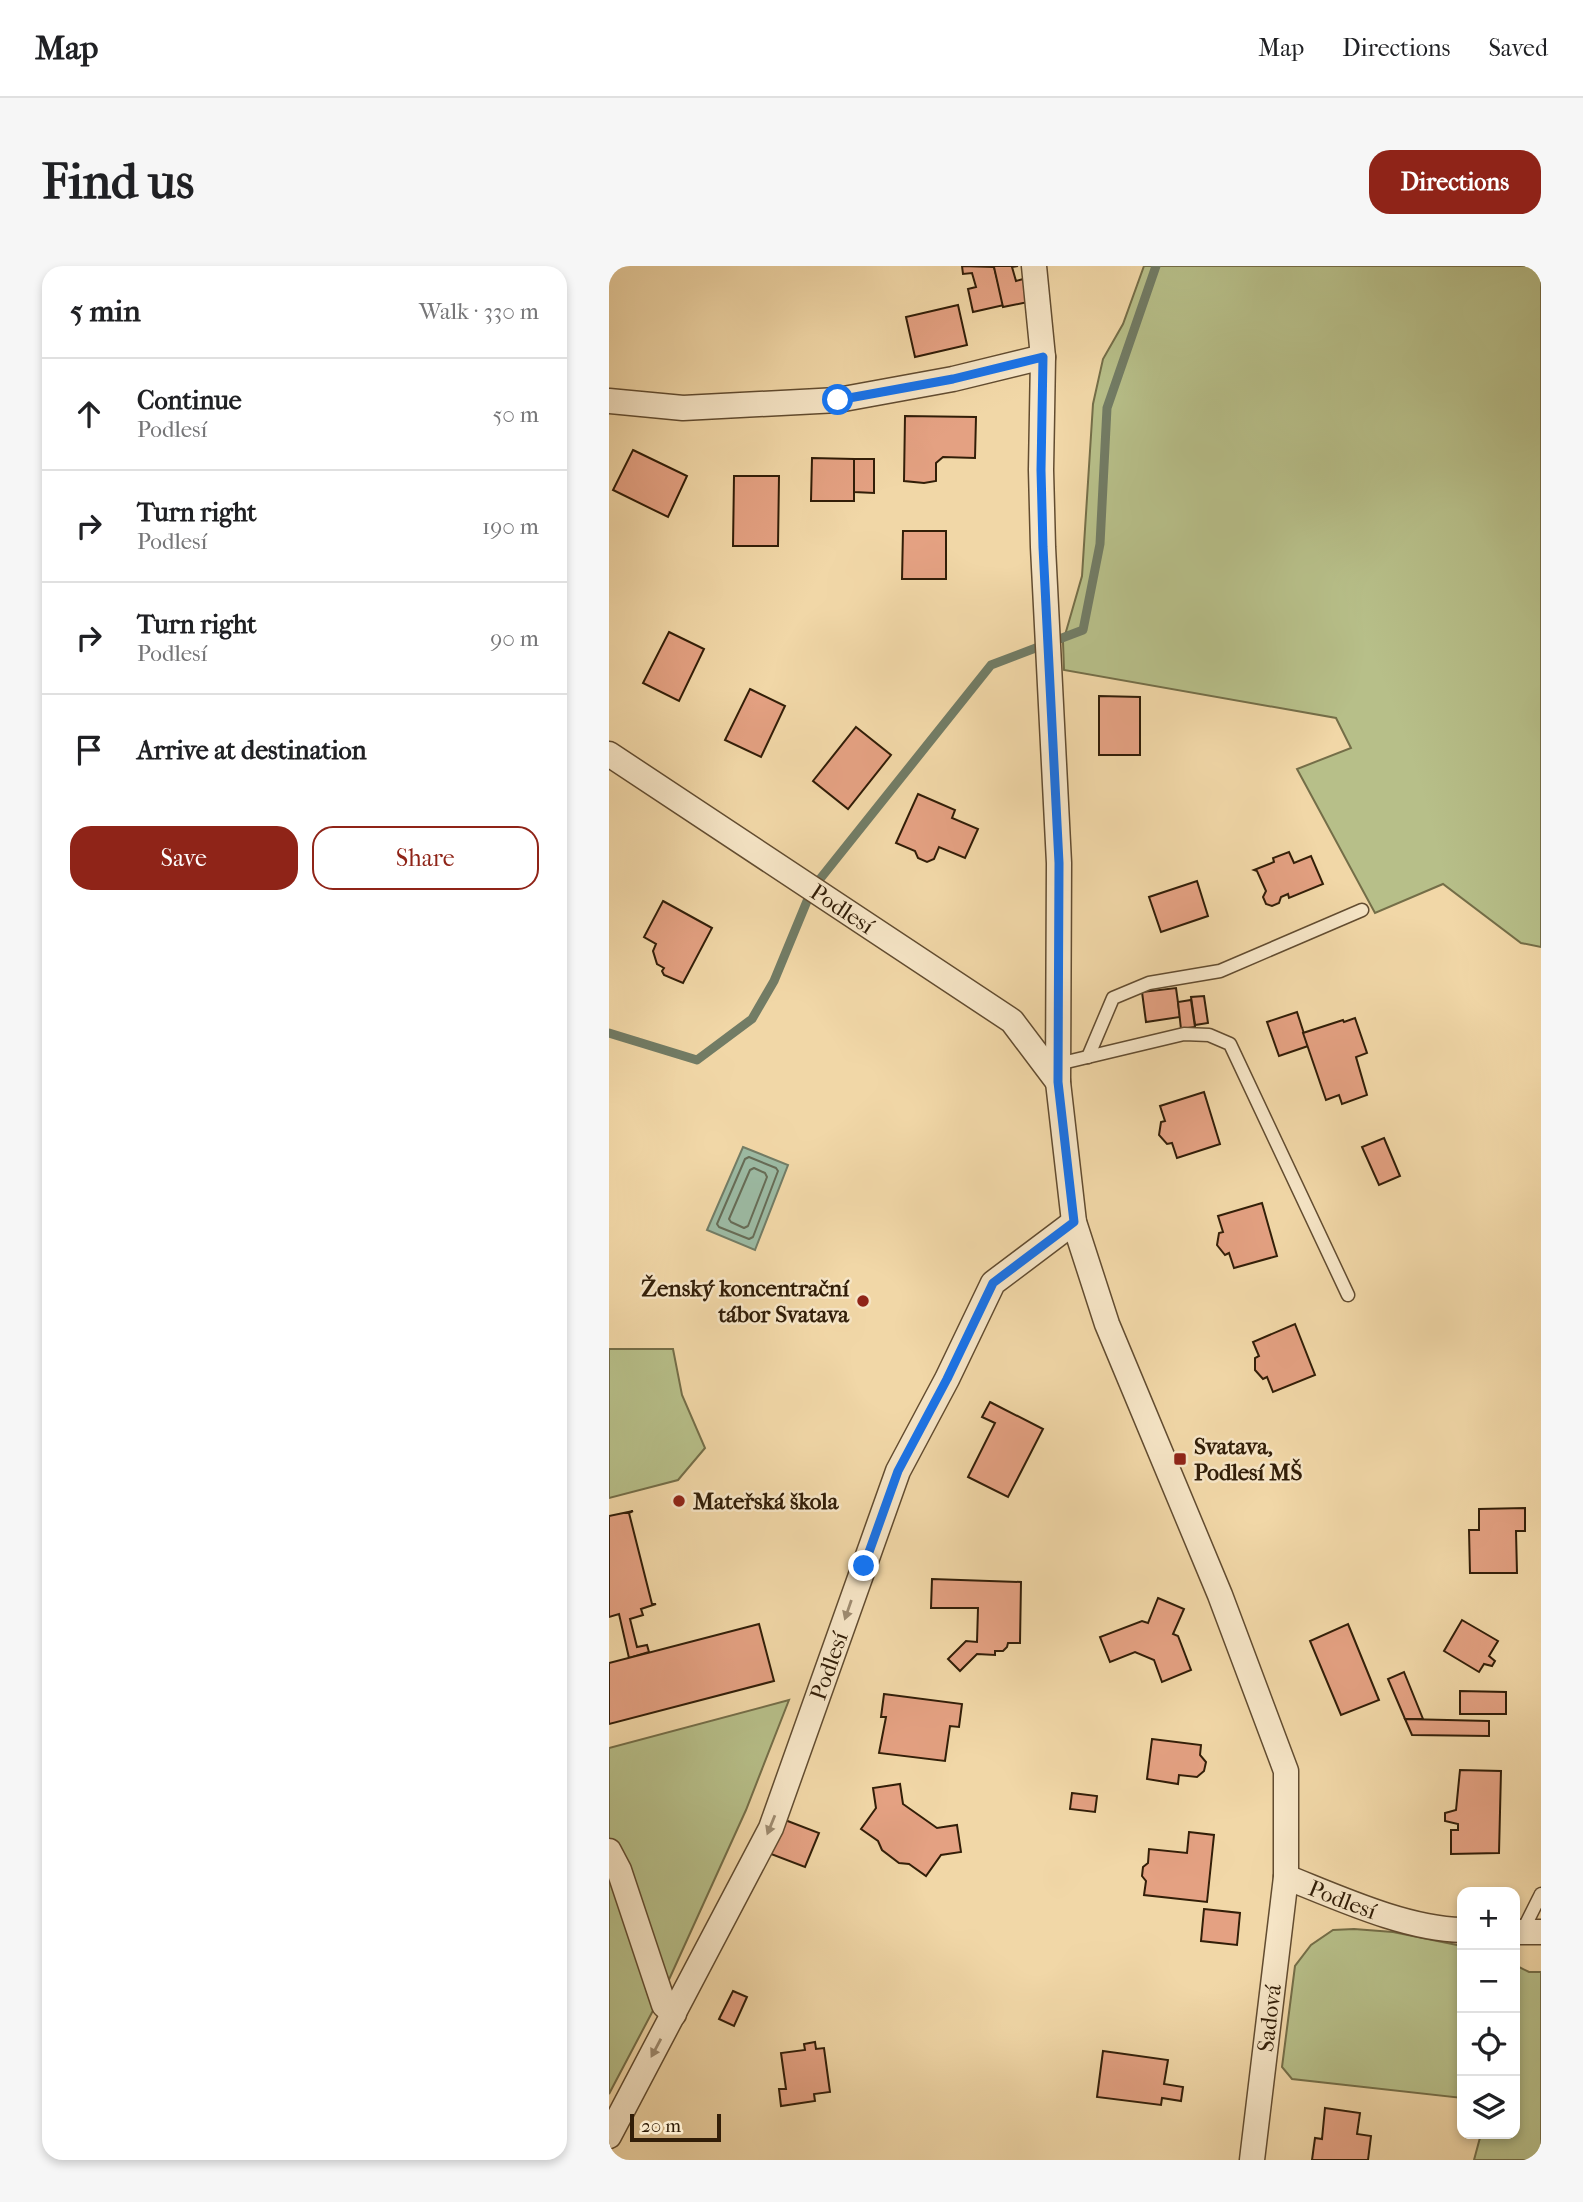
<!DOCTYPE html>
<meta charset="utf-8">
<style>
body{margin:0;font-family:"IM FELL French Canon",serif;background:#f6f6f6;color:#202124}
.controls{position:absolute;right:21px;bottom:21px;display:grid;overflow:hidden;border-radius:14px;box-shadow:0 4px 10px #0003}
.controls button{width:63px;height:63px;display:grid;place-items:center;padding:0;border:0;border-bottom:2px solid #e0e0e0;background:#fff;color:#202124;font:35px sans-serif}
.scale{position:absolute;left:21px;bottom:18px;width:91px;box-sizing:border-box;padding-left:7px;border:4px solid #321e08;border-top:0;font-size:19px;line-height:24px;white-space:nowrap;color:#321e08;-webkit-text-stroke:5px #f6e5c6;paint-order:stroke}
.stop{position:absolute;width:21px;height:21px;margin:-16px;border:5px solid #1a73e8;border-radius:50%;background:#fff}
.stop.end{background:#1a73e8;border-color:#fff;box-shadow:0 2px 7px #0008}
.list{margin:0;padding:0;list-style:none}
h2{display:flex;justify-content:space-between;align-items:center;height:91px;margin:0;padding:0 28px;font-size:30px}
h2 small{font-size:23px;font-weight:400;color:#757577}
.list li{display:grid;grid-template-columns:46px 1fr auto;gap:21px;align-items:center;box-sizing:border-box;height:112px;padding:0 28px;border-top:2px solid #e0e0e0}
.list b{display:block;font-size:26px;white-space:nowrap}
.list p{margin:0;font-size:23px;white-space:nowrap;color:#757577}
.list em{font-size:23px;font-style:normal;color:#757577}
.actions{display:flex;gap:14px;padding:21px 28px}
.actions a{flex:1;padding:16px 0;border:2px solid #8f2418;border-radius:21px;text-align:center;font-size:24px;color:#8f2418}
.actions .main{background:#8f2418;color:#fff}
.icon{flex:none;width:38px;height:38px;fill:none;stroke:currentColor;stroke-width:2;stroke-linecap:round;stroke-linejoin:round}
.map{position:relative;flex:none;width:932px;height:1894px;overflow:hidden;border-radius:21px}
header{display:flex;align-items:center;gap:42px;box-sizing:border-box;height:98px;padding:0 35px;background:#fff;border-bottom:2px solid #e0e0e0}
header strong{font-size:33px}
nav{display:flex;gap:38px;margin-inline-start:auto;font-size:24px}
.intro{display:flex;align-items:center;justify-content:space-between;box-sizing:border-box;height:168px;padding:0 42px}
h1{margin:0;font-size:49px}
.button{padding:18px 32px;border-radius:21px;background:#8f2418;color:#fff;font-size:24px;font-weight:700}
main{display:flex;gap:42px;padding:0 42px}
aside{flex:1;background:#fff;border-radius:21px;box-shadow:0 4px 10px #0003}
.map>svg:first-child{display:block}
</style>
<header>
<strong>Map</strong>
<nav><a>Map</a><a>Directions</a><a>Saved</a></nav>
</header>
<div class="intro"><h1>Find us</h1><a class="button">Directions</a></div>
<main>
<aside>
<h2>5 min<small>Walk · 330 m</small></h2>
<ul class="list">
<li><svg class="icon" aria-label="ahead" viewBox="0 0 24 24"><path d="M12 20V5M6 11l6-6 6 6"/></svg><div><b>Continue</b><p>Podlesí</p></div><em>50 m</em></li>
<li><svg class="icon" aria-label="right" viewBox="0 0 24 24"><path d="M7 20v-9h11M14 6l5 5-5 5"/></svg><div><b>Turn right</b><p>Podlesí</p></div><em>190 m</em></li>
<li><svg class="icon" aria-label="right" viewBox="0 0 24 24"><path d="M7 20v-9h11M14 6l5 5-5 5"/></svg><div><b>Turn right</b><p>Podlesí</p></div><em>90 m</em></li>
<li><svg class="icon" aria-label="arrive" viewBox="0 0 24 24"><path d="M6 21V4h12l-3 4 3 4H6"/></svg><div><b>Arrive at destination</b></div></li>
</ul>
<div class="actions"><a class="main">Save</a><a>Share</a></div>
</aside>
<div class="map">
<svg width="932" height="1894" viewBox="0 0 932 1894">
<rect width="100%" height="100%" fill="#f1d7a7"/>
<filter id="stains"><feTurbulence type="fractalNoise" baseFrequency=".00286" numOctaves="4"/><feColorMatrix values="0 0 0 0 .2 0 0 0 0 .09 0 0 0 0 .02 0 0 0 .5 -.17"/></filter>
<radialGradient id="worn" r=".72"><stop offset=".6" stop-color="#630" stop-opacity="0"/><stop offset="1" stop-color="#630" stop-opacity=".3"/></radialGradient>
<g fill="#b7bf89" stroke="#746e48" stroke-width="2">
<polygon points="535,0 932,0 932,681 912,677 834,618 766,647 688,503 742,482 727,452 455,404 454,376 473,310 484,138 494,93 514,58"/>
<polygon points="0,1083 64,1083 73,1129 96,1182 69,1214 0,1232"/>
<polygon points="180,1434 137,1544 58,1718 0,1828 0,1482"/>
<polygon points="745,1663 784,1666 853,1680 853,1832 683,1813 673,1801 686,1700 702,1679 724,1664"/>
<polygon points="906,1699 920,1706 932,1706 932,1894 865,1894 872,1868 906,1868"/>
</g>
<polygon fill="#9cbaa3" stroke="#727c65" stroke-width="2" points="134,881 179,899 146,984 98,964"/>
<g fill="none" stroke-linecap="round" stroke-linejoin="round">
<g stroke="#676c56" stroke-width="2">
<polygon points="140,891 167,902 169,905 144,971 140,973 110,961 108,958 136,893"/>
<polygon points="145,902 156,907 158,911 139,960 135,962 122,956 120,953 141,904"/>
</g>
<polyline stroke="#727c65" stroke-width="9" points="0,767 88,794 143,753 165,715 203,623 382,399 474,364 491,278 498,142 547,0"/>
</g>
<g fill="#e4a182" stroke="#321e08" stroke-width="2">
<polygon points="353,0 385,1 395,39 364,46 359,23 367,21 363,7 354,8"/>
<polygon points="382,0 409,0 403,1 407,15 414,13 419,36 394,41 385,1"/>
<polygon points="349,39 358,79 306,91 297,51"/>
<polygon points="296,150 367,151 366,192 334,191 327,197 327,215 315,217 295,215"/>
<polygon points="24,184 78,210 59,251 4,224"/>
<polygon points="203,192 245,193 245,235 202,235"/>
<polygon points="245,193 265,193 265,227 245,226"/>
<polygon points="125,210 170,210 169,280 124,280"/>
<polygon points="294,265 337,265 337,313 293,313"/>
<polygon points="60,366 95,383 70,435 34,417"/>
<polygon points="141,423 176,440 152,491 116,474"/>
<polygon points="490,430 531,431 531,489 490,489"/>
<polygon points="247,461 282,489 239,543 204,515"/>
<polygon points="309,528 346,544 343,552 369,563 356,592 330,581 325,593 318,596 309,592 306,585 287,577"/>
<polygon points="680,586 685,597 702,590 714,618 680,632 679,628 672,631 670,637 663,640 657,638 654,631 657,625 648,605 645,604 665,596 664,592"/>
<polygon points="588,615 599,650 552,666 540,631"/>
<polygon points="54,635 103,662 74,717 55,709 53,705 55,702 48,698 44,685 47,678 35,671"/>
<polygon points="567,722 571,751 537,756 533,726"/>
<polygon points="595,730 599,757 586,759 582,731"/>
<polygon points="582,734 586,761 572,763 569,736"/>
<polygon points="688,746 699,780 670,790 658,756"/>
<polygon points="746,752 758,787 747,791 758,829 733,838 730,829 717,834 694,767 734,754 735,756"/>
<polygon points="595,826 611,878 568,892 563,877 558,878 550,869 552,856 556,855 551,840"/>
<polygon points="775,872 791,910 770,919 753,881"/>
<polygon points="653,937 668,990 625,1002 620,987 616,989 608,979 610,967 614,966 609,950"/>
<polygon points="686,1058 706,1109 664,1126 658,1111 654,1113 646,1104 646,1092 650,1090 644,1076"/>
<polygon points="381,1136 434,1163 399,1231 359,1211 386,1157 373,1151"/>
<polygon points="916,1242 916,1265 907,1265 908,1307 861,1307 860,1264 870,1264 870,1243"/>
<polygon points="24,1245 20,1247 43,1338 47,1338 32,1343 34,1349 21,1353 28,1381 38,1379 40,1386 20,1392 10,1348 0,1351 0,1250"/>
<polygon points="323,1313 412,1316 411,1377 399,1377 398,1381 394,1385 386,1385 386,1389 368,1388 351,1405 339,1393 357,1375 368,1376 369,1342 322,1342"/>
<polygon points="549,1332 575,1343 564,1368 569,1370 582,1404 553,1416 545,1394 526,1386 501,1396 491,1371 533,1355 539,1357"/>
<polygon points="853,1354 889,1375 880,1390 886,1395 883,1400 875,1398 870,1406 835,1385"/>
<polygon points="150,1358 165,1415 0,1458 0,1397"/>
<polygon points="739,1358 770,1434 732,1449 701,1375"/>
<polygon points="795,1406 814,1453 796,1453 779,1413"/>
<polygon points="851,1425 897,1426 897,1448 851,1448"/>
<polygon points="275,1428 353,1438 350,1461 341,1460 336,1495 270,1487 277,1451 272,1451"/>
<polygon points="796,1453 880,1455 880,1470 803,1469"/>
<polygon points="543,1473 592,1479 591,1489 597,1496 595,1505 588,1511 570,1509 569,1518 538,1513"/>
<polygon points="851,1504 892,1505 890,1587 842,1588 842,1564 849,1564 849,1558 836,1555 836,1547 847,1544"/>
<polygon points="291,1518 294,1538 328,1562 348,1559 352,1586 332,1589 317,1610 300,1598 290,1597 273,1584 269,1575 252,1563 267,1542 264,1522"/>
<polygon points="463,1527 488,1530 486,1546 461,1543"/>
<polygon points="176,1554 210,1567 196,1601 162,1588"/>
<polygon points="580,1566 605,1569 598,1636 535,1629 537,1615 533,1610 534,1601 539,1597 540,1583 578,1587"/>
<polygon points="595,1643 631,1647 628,1679 592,1675"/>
<polygon points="124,1725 138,1731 125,1760 110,1753"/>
<polygon points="206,1776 207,1783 215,1782 221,1826 205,1828 206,1835 172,1840 170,1823 177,1823 172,1787 196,1784 195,1778"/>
<polygon points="494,1785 559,1794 555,1818 574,1821 572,1835 553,1832 552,1839 488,1831"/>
<polygon points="716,1842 751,1847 748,1868 762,1870 759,1894 703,1894 706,1872 713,1873"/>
</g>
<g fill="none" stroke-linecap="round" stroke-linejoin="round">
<g stroke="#624c30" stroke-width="15">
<g id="lane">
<polyline points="479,791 504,732 540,717 611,705 753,644"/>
<polyline points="449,798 575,768 600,769 621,778 739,1029"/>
<polyline points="913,1666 932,1628"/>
</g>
</g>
<g stroke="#624c30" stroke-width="27">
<g id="street">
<polyline points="425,0 434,91 432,204 434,281 450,597 449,816 465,956 498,1058 611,1329 677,1505 677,1611 643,1894"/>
<polyline points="0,135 74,142 229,134 344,113 434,91"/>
<path id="s1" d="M0 488 403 755 449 816"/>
<polyline points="0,1585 10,1604 55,1739 65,1748"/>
<path id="s2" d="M677 1611C730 1632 797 1663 853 1664"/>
<polyline points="906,1666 932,1666"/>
<path id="s3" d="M0 1870 162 1562 289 1205 338 1113 384 1017 465 956"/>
</g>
</g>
<use href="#lane" stroke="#f6e5c6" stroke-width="12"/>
<use href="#street" stroke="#f6e5c6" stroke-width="24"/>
</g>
<defs><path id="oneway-solid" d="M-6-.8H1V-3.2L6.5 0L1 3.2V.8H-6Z" transform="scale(1.75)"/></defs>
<g fill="#9e8b70">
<use href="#oneway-solid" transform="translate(239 1344) rotate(109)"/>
<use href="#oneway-solid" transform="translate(162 1559) rotate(112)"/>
<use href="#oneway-solid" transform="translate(47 1782) rotate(118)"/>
</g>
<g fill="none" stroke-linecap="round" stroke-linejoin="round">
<polyline stroke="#1a73e8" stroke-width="9" points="229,134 344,113 434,91 432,204 434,281 450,597 449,816 465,956 384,1017 338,1113 289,1205 255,1300"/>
</g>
<g fill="#8f2418" stroke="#f6e5c6" stroke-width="2.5">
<circle cx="254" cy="1035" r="7"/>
<rect x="564" y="1186" width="14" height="14" rx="3.5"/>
<circle cx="70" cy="1235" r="7"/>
</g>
<g text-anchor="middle" stroke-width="5" stroke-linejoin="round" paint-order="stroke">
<g font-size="23" fill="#321e08" stroke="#f6e5c6">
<text dy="8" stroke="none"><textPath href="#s1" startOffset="280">Podlesí</textPath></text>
<text dy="8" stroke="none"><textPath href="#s3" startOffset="520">Podlesí</textPath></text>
<text dy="8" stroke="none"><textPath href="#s2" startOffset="61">Podlesí</textPath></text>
<text transform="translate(660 1752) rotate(-83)" y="8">Sadová</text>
</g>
<g font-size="23" font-weight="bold" fill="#321e08" stroke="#f6e5c6" text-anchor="start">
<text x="240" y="1030" text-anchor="end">Ženský koncentrační<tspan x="240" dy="26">tábor Svatava</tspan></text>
<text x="585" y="1188">Svatava,<tspan x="585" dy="26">Podlesí MŠ</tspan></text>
<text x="84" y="1243">Mateřská škola</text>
</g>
</g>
<rect width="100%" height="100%" filter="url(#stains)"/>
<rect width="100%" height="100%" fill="url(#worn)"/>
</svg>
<div class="controls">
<button>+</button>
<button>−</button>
<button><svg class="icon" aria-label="locate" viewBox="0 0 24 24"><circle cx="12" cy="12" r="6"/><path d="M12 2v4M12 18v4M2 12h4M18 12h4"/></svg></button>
<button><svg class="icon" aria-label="layers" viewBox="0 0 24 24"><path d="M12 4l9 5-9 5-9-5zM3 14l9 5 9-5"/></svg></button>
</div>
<div class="scale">20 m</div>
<div class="stop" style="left:229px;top:134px"></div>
<div class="stop end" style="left:255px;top:1300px"></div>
</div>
</main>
